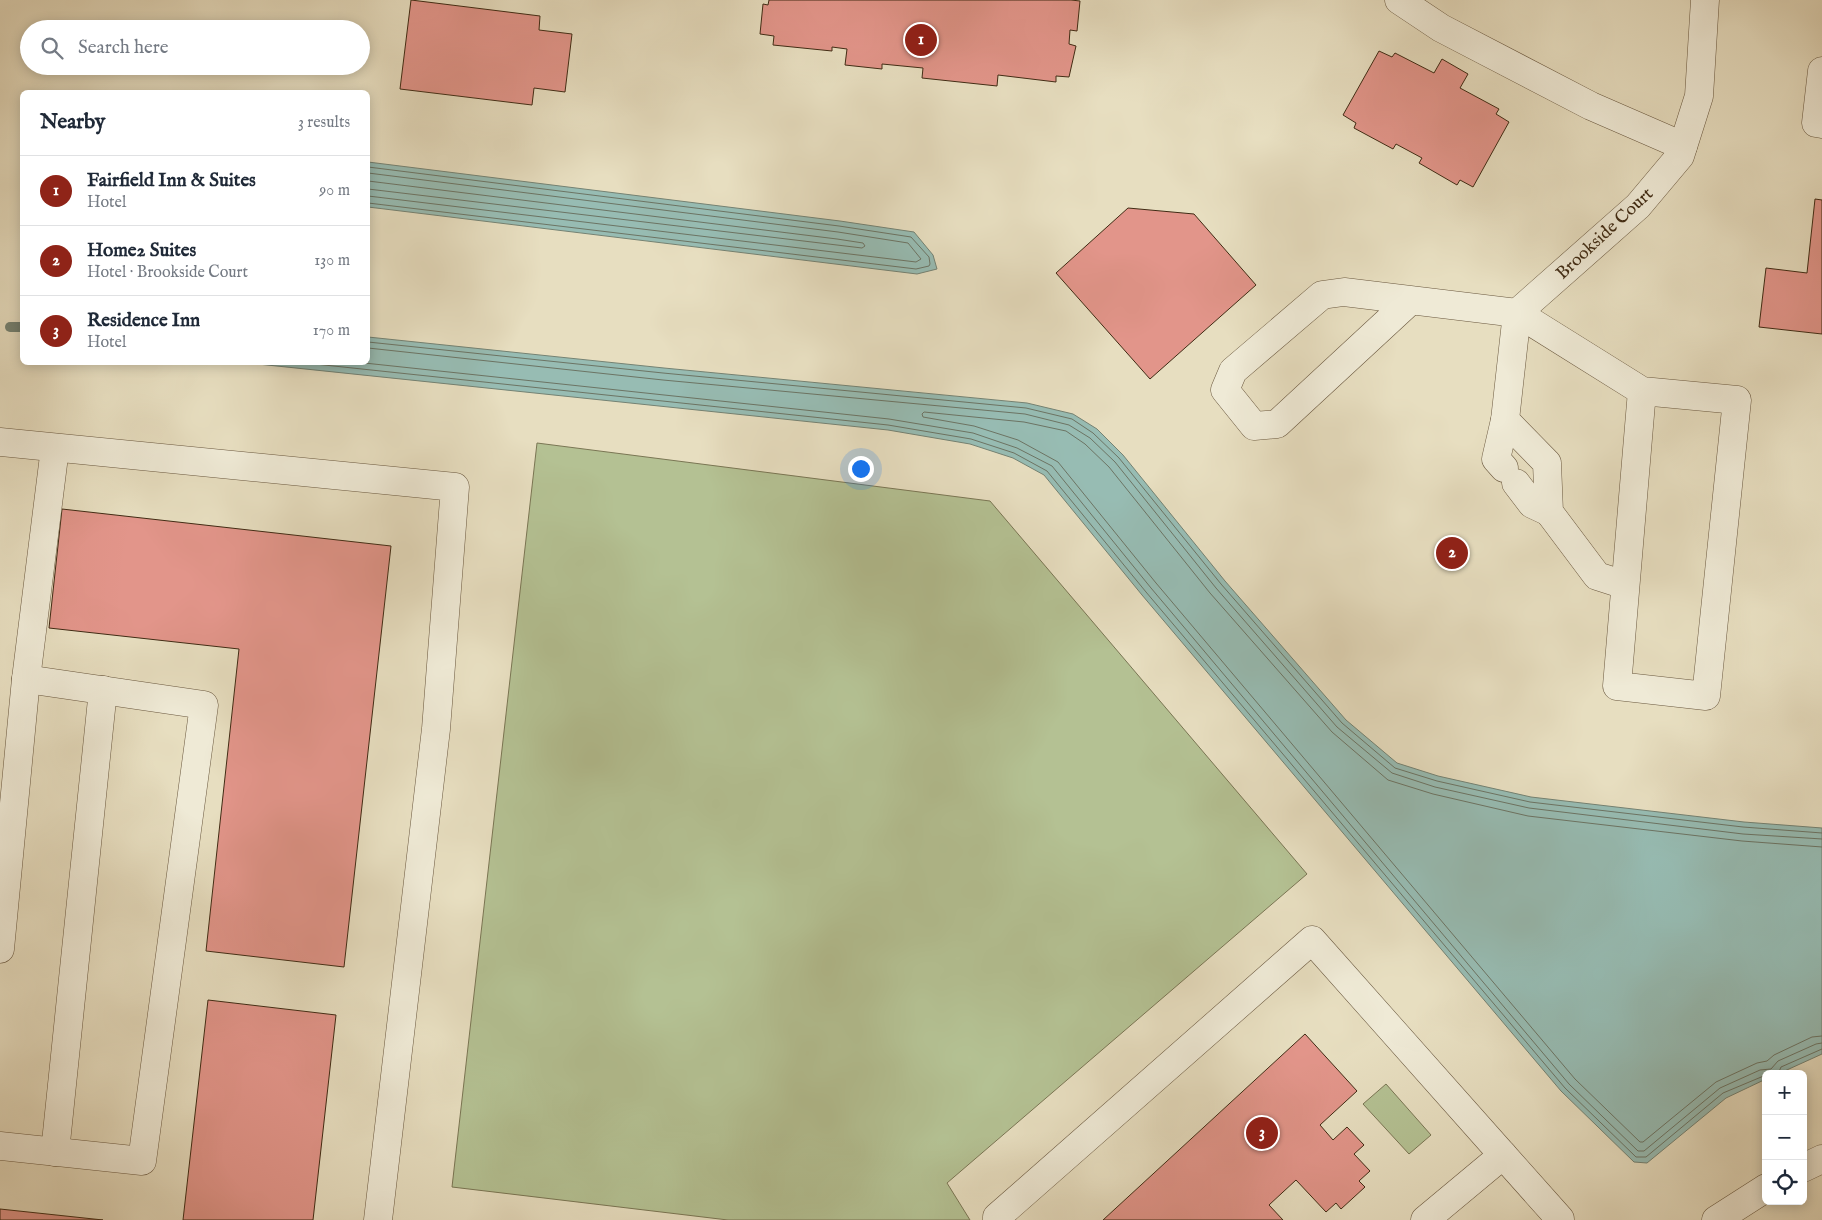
<!DOCTYPE html>
<meta charset="utf-8">
<style>
body{margin:0;font-family:"IM FELL English",serif;background:#f6f6f7;color:#1f2937}
.controls{position:absolute;right:15px;bottom:15px;display:grid;overflow:hidden;border-radius:8px;box-shadow:0 2px 12px #0003}
.controls button{width:45px;height:45px;display:grid;place-items:center;padding:0;border:0;border-bottom:1px solid #e0e1e3;background:#fff;color:#1f2937;font:25px sans-serif}
.you{position:absolute;left:860px;top:468px;width:18px;height:18px;margin:-12px;border:4px solid #fff;border-radius:50%;background:#1a73e8;box-shadow:0 0 0 8px #1a73e833}
.badge{display:grid;place-items:center;width:32px;height:32px;border-radius:50%;background:#8f2418;color:#fff;font-size:16px;font-weight:700}
.pin{position:absolute;translate:-50% -50%;border:2px solid #fff;box-shadow:0 1px 5px #0006}
.list{margin:0;padding:0;list-style:none}
h2{display:flex;justify-content:space-between;align-items:center;height:65px;margin:0;padding:0 20px;font-size:21px}
h2 small{font-size:16px;font-weight:400;color:#747a83}
.list li{display:grid;grid-template-columns:32px 1fr auto;gap:15px;align-items:center;box-sizing:border-box;height:70px;padding:0 20px;border-top:1px solid #e0e1e3}
.list b{display:block;font-size:19px;white-space:nowrap}
.list p{margin:0;font-size:16px;white-space:nowrap;color:#747a83}
.list em{font-size:16px;font-style:normal;color:#747a83}
.icon{flex:none;width:28px;height:28px;fill:none;stroke:currentColor;stroke-width:2;stroke-linecap:round;stroke-linejoin:round}
.map{position:relative;flex:none;width:1822px;height:1220px;overflow:hidden}
.search{position:absolute;background:#fff;box-shadow:0 2px 12px #0003;left:20px;top:20px;width:350px;height:55px;display:flex;align-items:center;gap:12px;box-sizing:border-box;padding:0 18px;border-radius:28px;color:#747a83;font-size:19px}
.panel{position:absolute;background:#fff;box-shadow:0 2px 12px #0003;left:20px;top:90px;width:350px;height:275px;border-radius:8px}
.map>svg:first-child{display:block}
</style>
<div class="map">
<svg width="1822" height="1220" viewBox="0 0 1822 1220">
<rect width="100%" height="100%" fill="#e7dec0"/>
<filter id="stains"><feTurbulence type="fractalNoise" baseFrequency=".004" numOctaves="4"/><feColorMatrix values="0 0 0 0 .2 0 0 0 0 .09 0 0 0 0 .02 0 0 0 .5 -.17"/></filter>
<radialGradient id="worn" r=".72"><stop offset=".6" stop-color="#630" stop-opacity="0"/><stop offset="1" stop-color="#630" stop-opacity=".3"/></radialGradient>
<g fill="#b4c193" stroke="#7a7654">
<polygon points="537,443 990,501 1307,874 947,1183 970,1220 728,1220 452,1187"/>
<polygon points="1386,1084 1431,1135 1409,1154 1363,1104"/>
</g>
<g fill="#97bcb3" stroke="#748273">
<polygon points="368,162 840,221 914,232 933,255 937,269 917,274 368,207"/>
<polygon points="368,337 664,368 1027,403 1073,414 1097,429 1123,455 1225,581 1346,720 1397,763 1438,776 1531,797 1744,822 1822,828 1822,1054 1778,1074 1766,1074 1766,1079 1726,1098 1647,1163 1634,1162 1561,1091 1142,595 1044,475 1013,458 970,444 888,430 248,363 368,362"/>
</g>
<g fill="none" stroke-linecap="round" stroke-linejoin="round">
<g stroke="#6c7464" stroke-width="1">
<polyline points="368,167 839,226 911,237 929,257 930,264 929,266 916,269 368,203"/>
<polyline points="368,173 838,232 908,243 921,259 916,262 368,196"/>
<polyline points="368,181 837,239 863,243 865,246 862,248 368,189"/>
<polyline points="368,342 663,373 1026,408 1072,419 1093,433 1119,458 1221,584 1342,723 1395,768 1437,781 1530,802 1743,827 1822,833"/>
<polyline points="368,348 663,380 1025,414 1069,425 1090,438 1115,462 1216,588 1337,727 1392,773 1435,787 1529,808 1743,834 1822,839"/>
<polyline points="296,362 888,425 971,439 1014,453 1047,471 1146,592 1565,1088 1636,1157 1646,1157 1723,1093 1766,1075"/>
<polyline points="355,362 889,419 973,433 1017,448 1052,466 1151,588 1569,1084 1638,1151 1644,1151 1720,1088 1760,1070 1771,1069 1778,1061 1816,1044 1822,1043"/>
<polyline points="1822,847 1742,841 1528,816 1433,794 1388,780 1332,732 1210,593 1109,467 1085,444 1066,431 1024,422 924,412 922,414 923,417 974,426 1018,440 1058,462 1156,583 1575,1079 1640,1142 1643,1142 1716,1082 1757,1063 1767,1061 1774,1055 1812,1037 1822,1036"/>
<polyline points="1778,1074 1781,1067 1822,1049"/>
</g>
<polyline stroke="#748273" stroke-width="10" points="10,327 22,327"/>
</g>
<g fill="#e2958a" stroke="#402b14">
<polygon points="411,0 540,16 539,30 572,34 565,92 534,88 532,105 400,89"/>
<polygon points="769,0 1071,0 1080,1 1077,31 1070,30 1069,44 1076,46 1069,77 1056,76 1056,82 998,75 997,86 922,78 923,68 882,64 882,69 845,65 847,49 832,47 832,51 773,45 774,36 760,34 763,4 768,5"/>
<polygon points="1379,51 1392,57 1395,53 1434,73 1442,59 1468,74 1460,88 1499,109 1496,114 1509,122 1473,187 1460,180 1457,185 1419,163 1422,158 1396,144 1393,149 1354,128 1356,123 1343,115"/>
<polygon points="1815,199 1822,200 1822,334 1759,327 1766,268 1807,273"/>
<polygon points="1128,208 1194,214 1256,285 1150,379 1056,273"/>
<polygon points="62,509 391,546 344,967 206,951 239,649 49,628"/>
<polygon points="208,1000 336,1015 313,1220 183,1220"/>
<polygon points="1305,1034 1357,1091 1320,1125 1333,1140 1347,1127 1364,1145 1354,1154 1370,1171 1359,1181 1365,1187 1341,1209 1336,1203 1326,1212 1296,1180 1269,1205 1283,1220 1103,1220"/>
<polygon points="0,1209 103,1220 0,1220"/>
</g>
<g fill="none" stroke-linecap="round" stroke-linejoin="round">
<g stroke="#6a583f" stroke-width="29">
<g id="minor">
<polyline points="1399,0 1441,28 1591,106 1683,146"/>
<polyline points="1822,71 1816,123 1822,124"/>
<polyline points="1411,300 1277,424 1254,426 1225,390 1233,371 1322,295 1344,292 1517,313 1642,391 1617,686 1706,696 1737,400 1642,391"/>
<polyline points="1517,313 1638,206 1680,156 1699,96 1705,0"/>
<polyline points="1517,313 1505,420 1547,463 1549,512 1597,576 1625,585"/>
<polyline points="0,442 455,487 436,729 378,1220"/>
<polyline points="1504,468 1496,459 1505,420"/>
<polyline points="1516,483 1532,504 1549,512"/>
<polyline points="0,949 26,679 55,448"/>
<polyline points="0,1146 142,1161 204,705 26,679"/>
<polyline points="55,1152 103,690"/>
<polyline points="1803,1168 1822,1159"/>
<polyline points="997,1220 997,1217 1312,940 1503,1155"/>
<polyline points="1425,1220 1503,1155 1560,1219"/>
<polyline points="1716,1220 1766,1188"/>
</g>
</g>
<use href="#minor" stroke="#efead6" stroke-width="28"/>
</g>
<g text-anchor="middle" stroke-width="4" stroke-linejoin="round" paint-order="stroke">
<g font-size="18" fill="#402b14" stroke="#efead6">
<text transform="translate(1604 233) rotate(-43)" y="6">Brookside Court</text>
</g>
</g>
<rect width="100%" height="100%" filter="url(#stains)"/>
<rect width="100%" height="100%" fill="url(#worn)"/>
</svg>
<div class="controls">
<button>+</button>
<button>−</button>
<button><svg class="icon" aria-label="locate" viewBox="0 0 24 24"><circle cx="12" cy="12" r="6"/><path d="M12 2v4M12 18v4M2 12h4M18 12h4"/></svg></button>
</div>
<div class="you"></div>
<div class="pin badge" style="left:921px;top:40px">1</div>
<div class="pin badge" style="left:1452px;top:553px">2</div>
<div class="pin badge" style="left:1262px;top:1133px">3</div>
<div class="search"><svg class="icon" aria-label="search" viewBox="0 0 24 24"><circle cx="10" cy="10" r="6"/><path d="M15 15l6 6"/></svg>Search here</div>
<section class="panel">
<h2>Nearby<small>3 results</small></h2>
<ul class="list">
<li><span class="badge">1</span><div><b>Fairfield Inn &amp; Suites</b><p>Hotel</p></div><em>90 m</em></li>
<li><span class="badge">2</span><div><b>Home2 Suites</b><p>Hotel · Brookside Court</p></div><em>130 m</em></li>
<li><span class="badge">3</span><div><b>Residence Inn</b><p>Hotel</p></div><em>170 m</em></li>
</ul>
</section>
</div>
